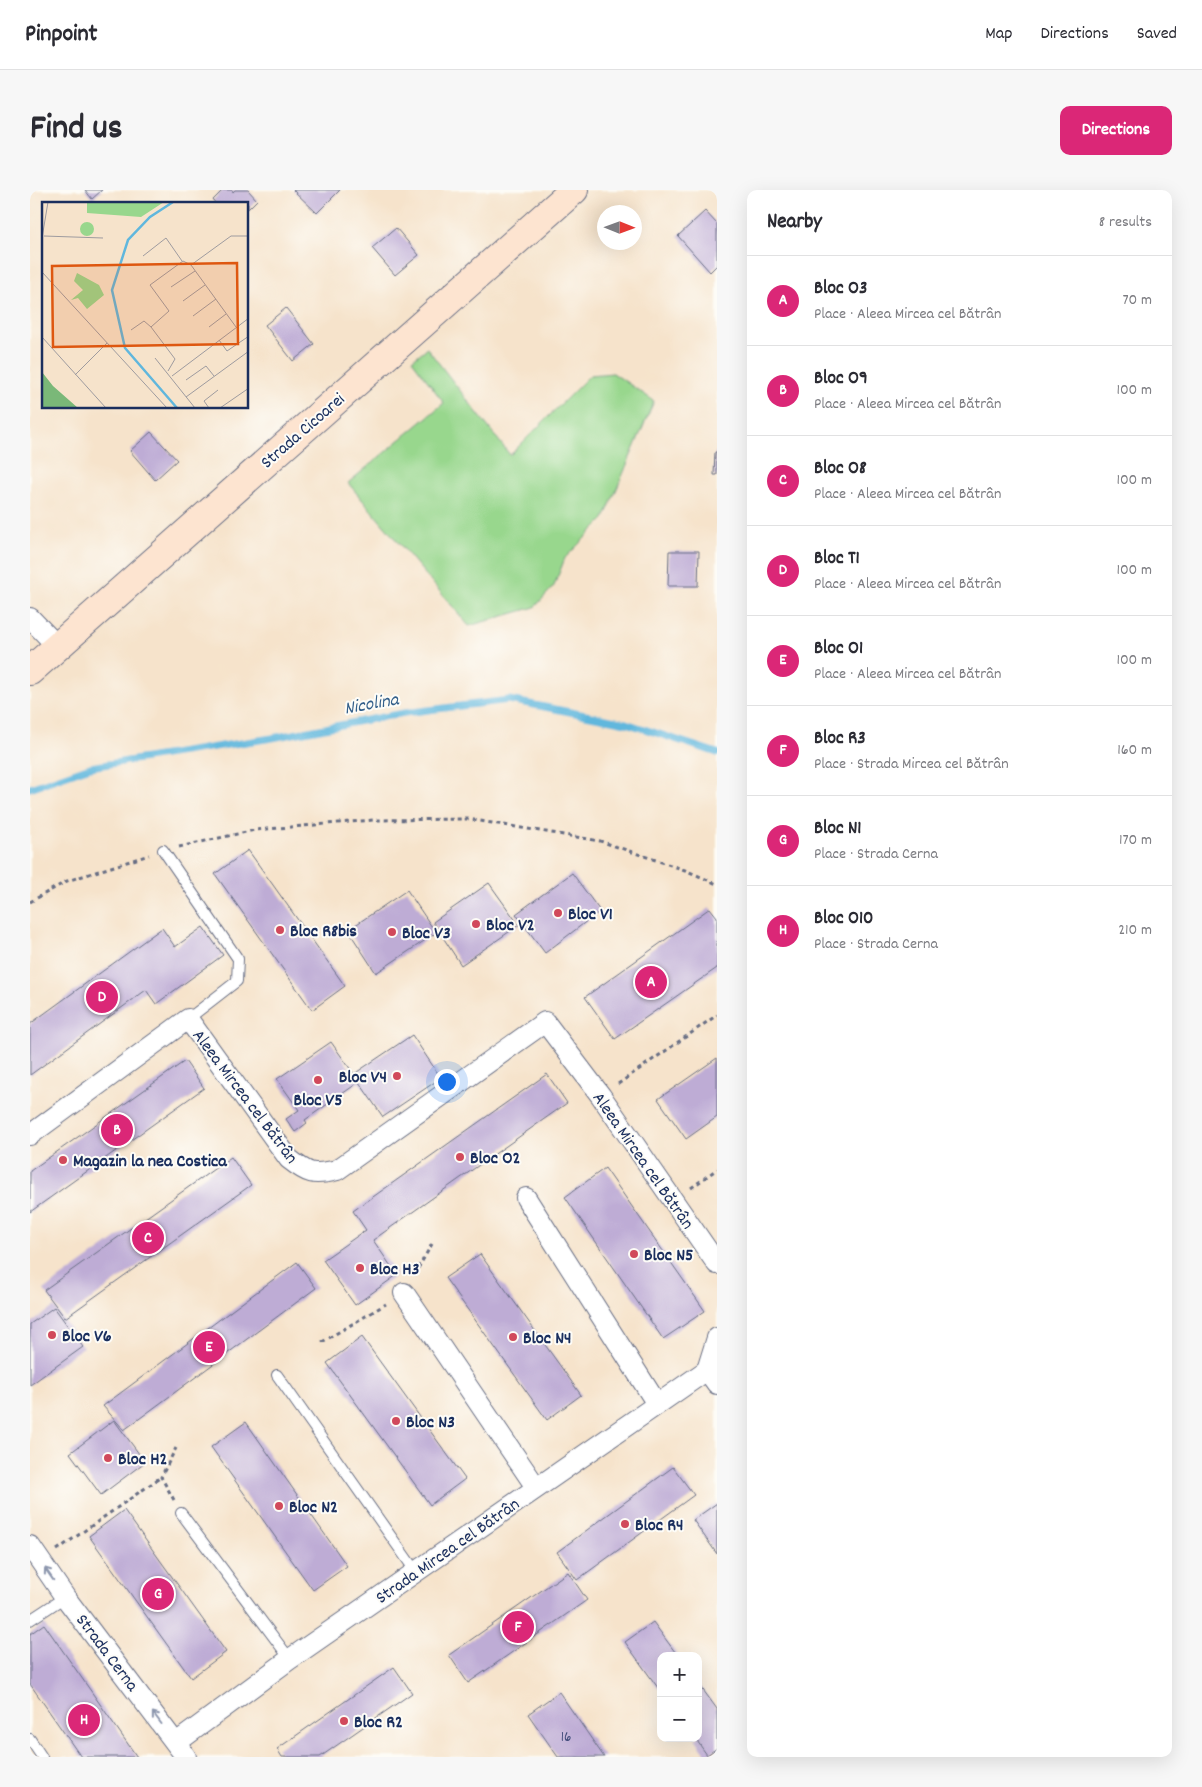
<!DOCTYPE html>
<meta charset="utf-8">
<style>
body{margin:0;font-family:Dekko,sans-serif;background:#f7f7f7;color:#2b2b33}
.controls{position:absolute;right:15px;bottom:15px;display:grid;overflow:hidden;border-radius:10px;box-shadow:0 5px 20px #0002}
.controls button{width:45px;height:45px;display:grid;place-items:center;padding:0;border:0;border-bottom:1px solid #e1e1e2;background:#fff;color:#2b2b33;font:25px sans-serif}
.compass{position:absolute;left:567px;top:15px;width:45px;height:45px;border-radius:50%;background:#fff;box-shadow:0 5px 20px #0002;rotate:91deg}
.you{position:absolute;left:416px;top:891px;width:18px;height:18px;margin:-12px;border:4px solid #fff;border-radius:50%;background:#1a73e8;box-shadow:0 0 0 8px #1a73e833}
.badge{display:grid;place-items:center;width:32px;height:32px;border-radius:50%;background:#db2777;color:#fff;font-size:16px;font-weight:700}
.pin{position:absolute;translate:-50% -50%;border:2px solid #fff;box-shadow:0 1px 5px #0006}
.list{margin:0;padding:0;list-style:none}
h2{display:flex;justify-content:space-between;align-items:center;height:65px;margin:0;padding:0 20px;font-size:21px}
h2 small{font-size:16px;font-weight:400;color:#7c7c81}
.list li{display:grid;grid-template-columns:32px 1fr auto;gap:15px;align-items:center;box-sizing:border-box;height:90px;padding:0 20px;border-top:1px solid #e1e1e2}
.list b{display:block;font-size:19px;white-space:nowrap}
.list p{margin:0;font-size:16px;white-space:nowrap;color:#7c7c81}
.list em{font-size:16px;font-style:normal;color:#7c7c81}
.map{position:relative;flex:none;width:687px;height:1567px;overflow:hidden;border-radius:10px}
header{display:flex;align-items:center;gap:30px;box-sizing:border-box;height:70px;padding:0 25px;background:#fff;border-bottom:1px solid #e1e1e2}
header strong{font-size:24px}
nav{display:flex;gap:28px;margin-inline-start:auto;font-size:18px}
.intro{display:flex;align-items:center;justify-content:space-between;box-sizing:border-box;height:120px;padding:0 30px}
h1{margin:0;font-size:35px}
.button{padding:12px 22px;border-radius:10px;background:#db2777;color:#fff;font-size:18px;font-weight:700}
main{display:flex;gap:30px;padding:0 30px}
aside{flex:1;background:#fff;border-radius:10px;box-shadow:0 5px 20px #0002}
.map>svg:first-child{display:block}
</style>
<header>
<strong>Pinpoint</strong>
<nav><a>Map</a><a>Directions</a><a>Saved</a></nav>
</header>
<div class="intro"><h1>Find us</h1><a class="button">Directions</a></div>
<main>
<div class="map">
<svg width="687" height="1567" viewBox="0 0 687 1567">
<rect width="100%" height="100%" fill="#fdfcf7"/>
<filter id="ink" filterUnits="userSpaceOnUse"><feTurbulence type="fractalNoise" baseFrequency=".02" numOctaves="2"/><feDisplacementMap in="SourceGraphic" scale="10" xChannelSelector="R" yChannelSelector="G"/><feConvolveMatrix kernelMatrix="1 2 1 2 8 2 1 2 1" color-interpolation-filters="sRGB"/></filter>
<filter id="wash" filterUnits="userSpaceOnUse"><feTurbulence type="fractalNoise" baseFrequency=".0096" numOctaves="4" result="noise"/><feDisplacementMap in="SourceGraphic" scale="20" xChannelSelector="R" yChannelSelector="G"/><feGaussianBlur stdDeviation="1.12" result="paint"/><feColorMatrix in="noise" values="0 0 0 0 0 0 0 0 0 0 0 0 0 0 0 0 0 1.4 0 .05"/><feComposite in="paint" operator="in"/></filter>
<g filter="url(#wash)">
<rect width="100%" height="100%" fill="#f6e3cb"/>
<polygon fill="#98d78d" stroke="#5a8376" points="397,158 480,265 560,185 583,183 624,211 574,329 535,368 524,396 505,417 439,436 318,293 414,213 382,170"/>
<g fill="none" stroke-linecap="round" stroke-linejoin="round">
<polyline stroke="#60b7dd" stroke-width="7" points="0,598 60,577 242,548 374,523 479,510 596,533 687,563"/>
</g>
<g id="blocks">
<g fill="#beacd5">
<polygon points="55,0 72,0 62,9"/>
<polygon points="193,0 202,0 203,2 205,0 218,0 227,10 218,19 218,14 186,14 183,10"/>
<polygon points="263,0 310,0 287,23"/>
<polygon points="675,21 687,34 687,75 680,82 648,46"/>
<polygon points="366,38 389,65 365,85 342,58"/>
<polygon points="256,118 284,154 263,171 235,135"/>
<polygon points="121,242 147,270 125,290 100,261"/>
<polygon points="685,262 687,262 687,285 684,285"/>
<polygon points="639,361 669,361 668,396 638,396"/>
<polygon points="218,660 315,796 282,820 185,684"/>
<polygon points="542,683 570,721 515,763 486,724"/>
<polygon points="459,693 489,735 431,775 403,732"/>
<polygon points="377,700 406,743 346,783 318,740"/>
<polygon points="680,718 687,727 687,778 585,849 555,807"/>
<polygon points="173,737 193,765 126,814 116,800 0,885 0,834 132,738 145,757"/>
<polygon points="382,845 411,888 353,927 329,892 275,930 277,933 265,942 256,929 269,920 247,889 301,852 324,884"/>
<polygon points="687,868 687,927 656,949 628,909"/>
<polygon points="155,871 174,898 0,1022 0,981"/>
<polygon points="517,884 537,913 343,1050 367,1085 325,1115 293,1070 336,1040 323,1021"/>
<polygon points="201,967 221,995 35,1128 14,1100"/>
<polygon points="575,978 675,1121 633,1149 535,1007"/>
<polygon points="450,1064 551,1205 517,1230 415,1088"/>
<polygon points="267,1072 286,1098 94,1240 73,1216"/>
<polygon points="24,1117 53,1157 0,1195 0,1134"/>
<polygon points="332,1147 435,1289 400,1315 297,1173"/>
<polygon points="84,1230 115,1272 71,1305 40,1263"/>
<polygon points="216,1232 317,1376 283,1400 181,1257"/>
<polygon points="643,1277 664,1305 547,1390 527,1362"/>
<polygon points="687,1313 687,1364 663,1330"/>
<polygon points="94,1320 196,1462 161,1488 59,1346"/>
<polygon points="538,1382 557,1410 438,1493 419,1465"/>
<polygon points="623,1432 648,1466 631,1466 631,1502 595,1452"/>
<polygon points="14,1434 107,1567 51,1567 0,1494 0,1444"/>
<polygon points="364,1477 382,1503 290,1567 252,1567 247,1559"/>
<polygon points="668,1493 687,1519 687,1558 677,1565 665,1548 668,1548"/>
<polygon points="529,1502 574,1567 528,1567 498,1524"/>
</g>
</g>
</g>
<g filter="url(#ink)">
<use href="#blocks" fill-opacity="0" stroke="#686e84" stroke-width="1"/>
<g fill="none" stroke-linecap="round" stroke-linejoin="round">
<g stroke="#686e84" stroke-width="12">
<g id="lane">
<polyline points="133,660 208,769 207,791 158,829"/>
<polyline points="247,1185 386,1382"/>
<polyline points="151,1323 260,1469"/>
<polyline points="0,1430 35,1407"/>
<polyline points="0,1549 12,1567"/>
</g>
</g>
<g stroke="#686e84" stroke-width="22">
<g id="street">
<polyline points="0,428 27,456"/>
<path d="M0 945 158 829 259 969C278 984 283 986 307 980L515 832 571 906 687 1074"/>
<polyline points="496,1008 627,1214"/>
<polyline points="374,1103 506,1297"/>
<polyline points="677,1180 687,1148"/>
<polyline points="0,1356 35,1407 156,1567"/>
<polyline points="146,1553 260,1469 677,1180 687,1194"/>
</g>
</g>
<g stroke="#686e84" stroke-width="30">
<polyline id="secondary" points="0,481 544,0"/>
</g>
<g stroke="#686e84" stroke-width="3" stroke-dasharray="4 4" stroke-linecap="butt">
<polyline points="149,657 225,640 344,630 438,629 570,651 655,680 687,694"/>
<polyline points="0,712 37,691 119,665"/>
<polyline points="588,894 687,825"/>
<polyline points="661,998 687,979"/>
<polyline points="384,1085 402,1054"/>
<polyline points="292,1152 356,1114"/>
<polyline points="144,1310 131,1287 146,1258"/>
<polyline points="27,1360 131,1287"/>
</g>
<use href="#lane" stroke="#fff" stroke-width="10"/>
<use href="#street" stroke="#fff" stroke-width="20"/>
<use href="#secondary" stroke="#fde4d0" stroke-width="28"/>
</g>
<defs><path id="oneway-shaft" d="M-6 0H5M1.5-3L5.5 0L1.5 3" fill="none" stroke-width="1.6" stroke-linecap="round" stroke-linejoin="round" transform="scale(1.25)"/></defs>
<g stroke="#8d97ae">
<use href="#oneway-shaft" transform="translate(19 1384) rotate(-125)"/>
<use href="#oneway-shaft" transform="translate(127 1528) rotate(-127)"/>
</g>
</g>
<g fill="#d1495b" stroke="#fdfcf7" stroke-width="2">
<circle cx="528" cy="723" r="5"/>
<circle cx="446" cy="734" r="5"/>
<circle cx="250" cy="740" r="5"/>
<circle cx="362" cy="742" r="5"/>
<circle cx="367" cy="886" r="5"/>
<circle cx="288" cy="890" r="5"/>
<circle cx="430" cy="967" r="5"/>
<circle cx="33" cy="970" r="5"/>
<circle cx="604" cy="1064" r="5"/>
<circle cx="330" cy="1078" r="5"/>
<circle cx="22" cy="1145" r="5"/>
<circle cx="483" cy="1147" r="5"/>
<circle cx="366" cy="1231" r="5"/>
<circle cx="78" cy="1268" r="5"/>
<circle cx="249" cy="1316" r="5"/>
<circle cx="595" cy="1334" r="5"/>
<circle cx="314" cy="1531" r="5"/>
</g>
<g text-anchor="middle" stroke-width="4" stroke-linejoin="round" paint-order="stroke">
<g font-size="15" fill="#444e7c">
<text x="536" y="1551">16</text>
</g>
<g font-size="18" fill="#1b2f5e" stroke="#fdfcf7">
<text transform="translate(272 240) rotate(-41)" y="6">Strada Cicoarei</text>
<text transform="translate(216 906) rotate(53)" y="6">Aleea Mircea cel Bătrân</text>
<text transform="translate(614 970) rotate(55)" y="6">Aleea Mircea cel Bătrân</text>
<text transform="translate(417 1360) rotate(-35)" y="6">Strada Mircea cel Bătrân</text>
<text transform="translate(78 1462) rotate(53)" y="6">Strada Cerna</text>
</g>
<g font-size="18" font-weight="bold" fill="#1b2f5e" stroke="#fdfcf7" text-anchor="start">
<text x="538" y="729">Bloc V1</text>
<text x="456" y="740">Bloc V2</text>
<text x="260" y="746">Bloc R8bis</text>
<text x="372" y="748">Bloc V3</text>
<text x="357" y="892" text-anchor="end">Bloc V4</text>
<text x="288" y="915" text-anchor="middle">Bloc V5</text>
<text x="440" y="973">Bloc O2</text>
<text x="43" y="976">Magazin la nea Costica</text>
<text x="614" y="1070">Bloc N5</text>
<text x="340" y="1084">Bloc H3</text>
<text x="32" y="1151">Bloc V6</text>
<text x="493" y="1153">Bloc N4</text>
<text x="376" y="1237">Bloc N3</text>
<text x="88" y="1274">Bloc H2</text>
<text x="259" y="1322">Bloc N2</text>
<text x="605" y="1340">Bloc R4</text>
<text x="324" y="1537">Bloc R2</text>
</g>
<g font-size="19" font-style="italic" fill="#335f8a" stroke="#fdfcf7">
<text transform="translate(341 512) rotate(-10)" y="7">Nicolina</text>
</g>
</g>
<g transform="translate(12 12)">
<rect width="206" height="206" fill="#f6e3cb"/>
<path d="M45 0H122L99 15 45 11ZM38 27a7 7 0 1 1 14 0a7 7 0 1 1-14 0ZM35 71 57 83 62 93 45 107 36 96 29 98 41 88 32 79Z" fill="#98d78d"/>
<path d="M0 170 11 184 36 206H0Z" fill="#7ab878"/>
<path fill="none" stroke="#60b7dd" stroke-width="2.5" d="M131 0 108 15 86 38 70 88 83 146 135 206"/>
<path fill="none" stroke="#9e9b9f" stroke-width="1" d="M2 34 61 36M0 36 6 0M101 54 124 36 140 59M0 70 125 206M129 85 153 69M141 99 163 83M151 114 174 97M167 125 184 112M194 125 149 63 189 34H207M89 128 102 119 109 125M0 135 64 206M177 138 185 149 207 134M113 156 153 206M126 169 133 157 109 125 127 109 108 83 141 59 149 63M33 173 65 141M130 174 207 116M144 178 164 164 172 174M144 195 207 149M167 206 162 199 176 188M178 206 207 186"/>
<path fill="#de5710" fill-opacity="0.15" stroke="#de5710" stroke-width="2.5" d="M195 61 196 142 11 145 10 64Z"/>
<rect width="206" height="206" fill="none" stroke="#1b2f5e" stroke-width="2.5"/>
</g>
</svg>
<div class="controls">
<button>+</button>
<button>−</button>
</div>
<svg class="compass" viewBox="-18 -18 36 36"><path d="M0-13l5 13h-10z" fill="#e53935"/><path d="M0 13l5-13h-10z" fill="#7c7c81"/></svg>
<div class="you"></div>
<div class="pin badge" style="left:621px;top:792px">A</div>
<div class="pin badge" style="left:87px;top:940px">B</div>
<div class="pin badge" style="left:118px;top:1048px">C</div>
<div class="pin badge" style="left:72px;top:807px">D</div>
<div class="pin badge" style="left:179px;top:1157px">E</div>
<div class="pin badge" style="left:488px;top:1437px">F</div>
<div class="pin badge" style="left:128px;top:1404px">G</div>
<div class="pin badge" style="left:54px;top:1530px">H</div>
</div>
<aside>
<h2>Nearby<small>8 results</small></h2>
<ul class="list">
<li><span class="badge">A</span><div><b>Bloc O3</b><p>Place · Aleea Mircea cel Bătrân</p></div><em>70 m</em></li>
<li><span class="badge">B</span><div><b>Bloc O9</b><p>Place · Aleea Mircea cel Bătrân</p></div><em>100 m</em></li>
<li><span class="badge">C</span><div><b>Bloc O8</b><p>Place · Aleea Mircea cel Bătrân</p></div><em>100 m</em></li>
<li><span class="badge">D</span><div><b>Bloc T1</b><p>Place · Aleea Mircea cel Bătrân</p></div><em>100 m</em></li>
<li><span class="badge">E</span><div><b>Bloc O1</b><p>Place · Aleea Mircea cel Bătrân</p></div><em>100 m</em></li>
<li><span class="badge">F</span><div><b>Bloc R3</b><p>Place · Strada Mircea cel Bătrân</p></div><em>160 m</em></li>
<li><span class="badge">G</span><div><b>Bloc N1</b><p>Place · Strada Cerna</p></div><em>170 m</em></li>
<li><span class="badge">H</span><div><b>Bloc O10</b><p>Place · Strada Cerna</p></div><em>210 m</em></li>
</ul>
</aside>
</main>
